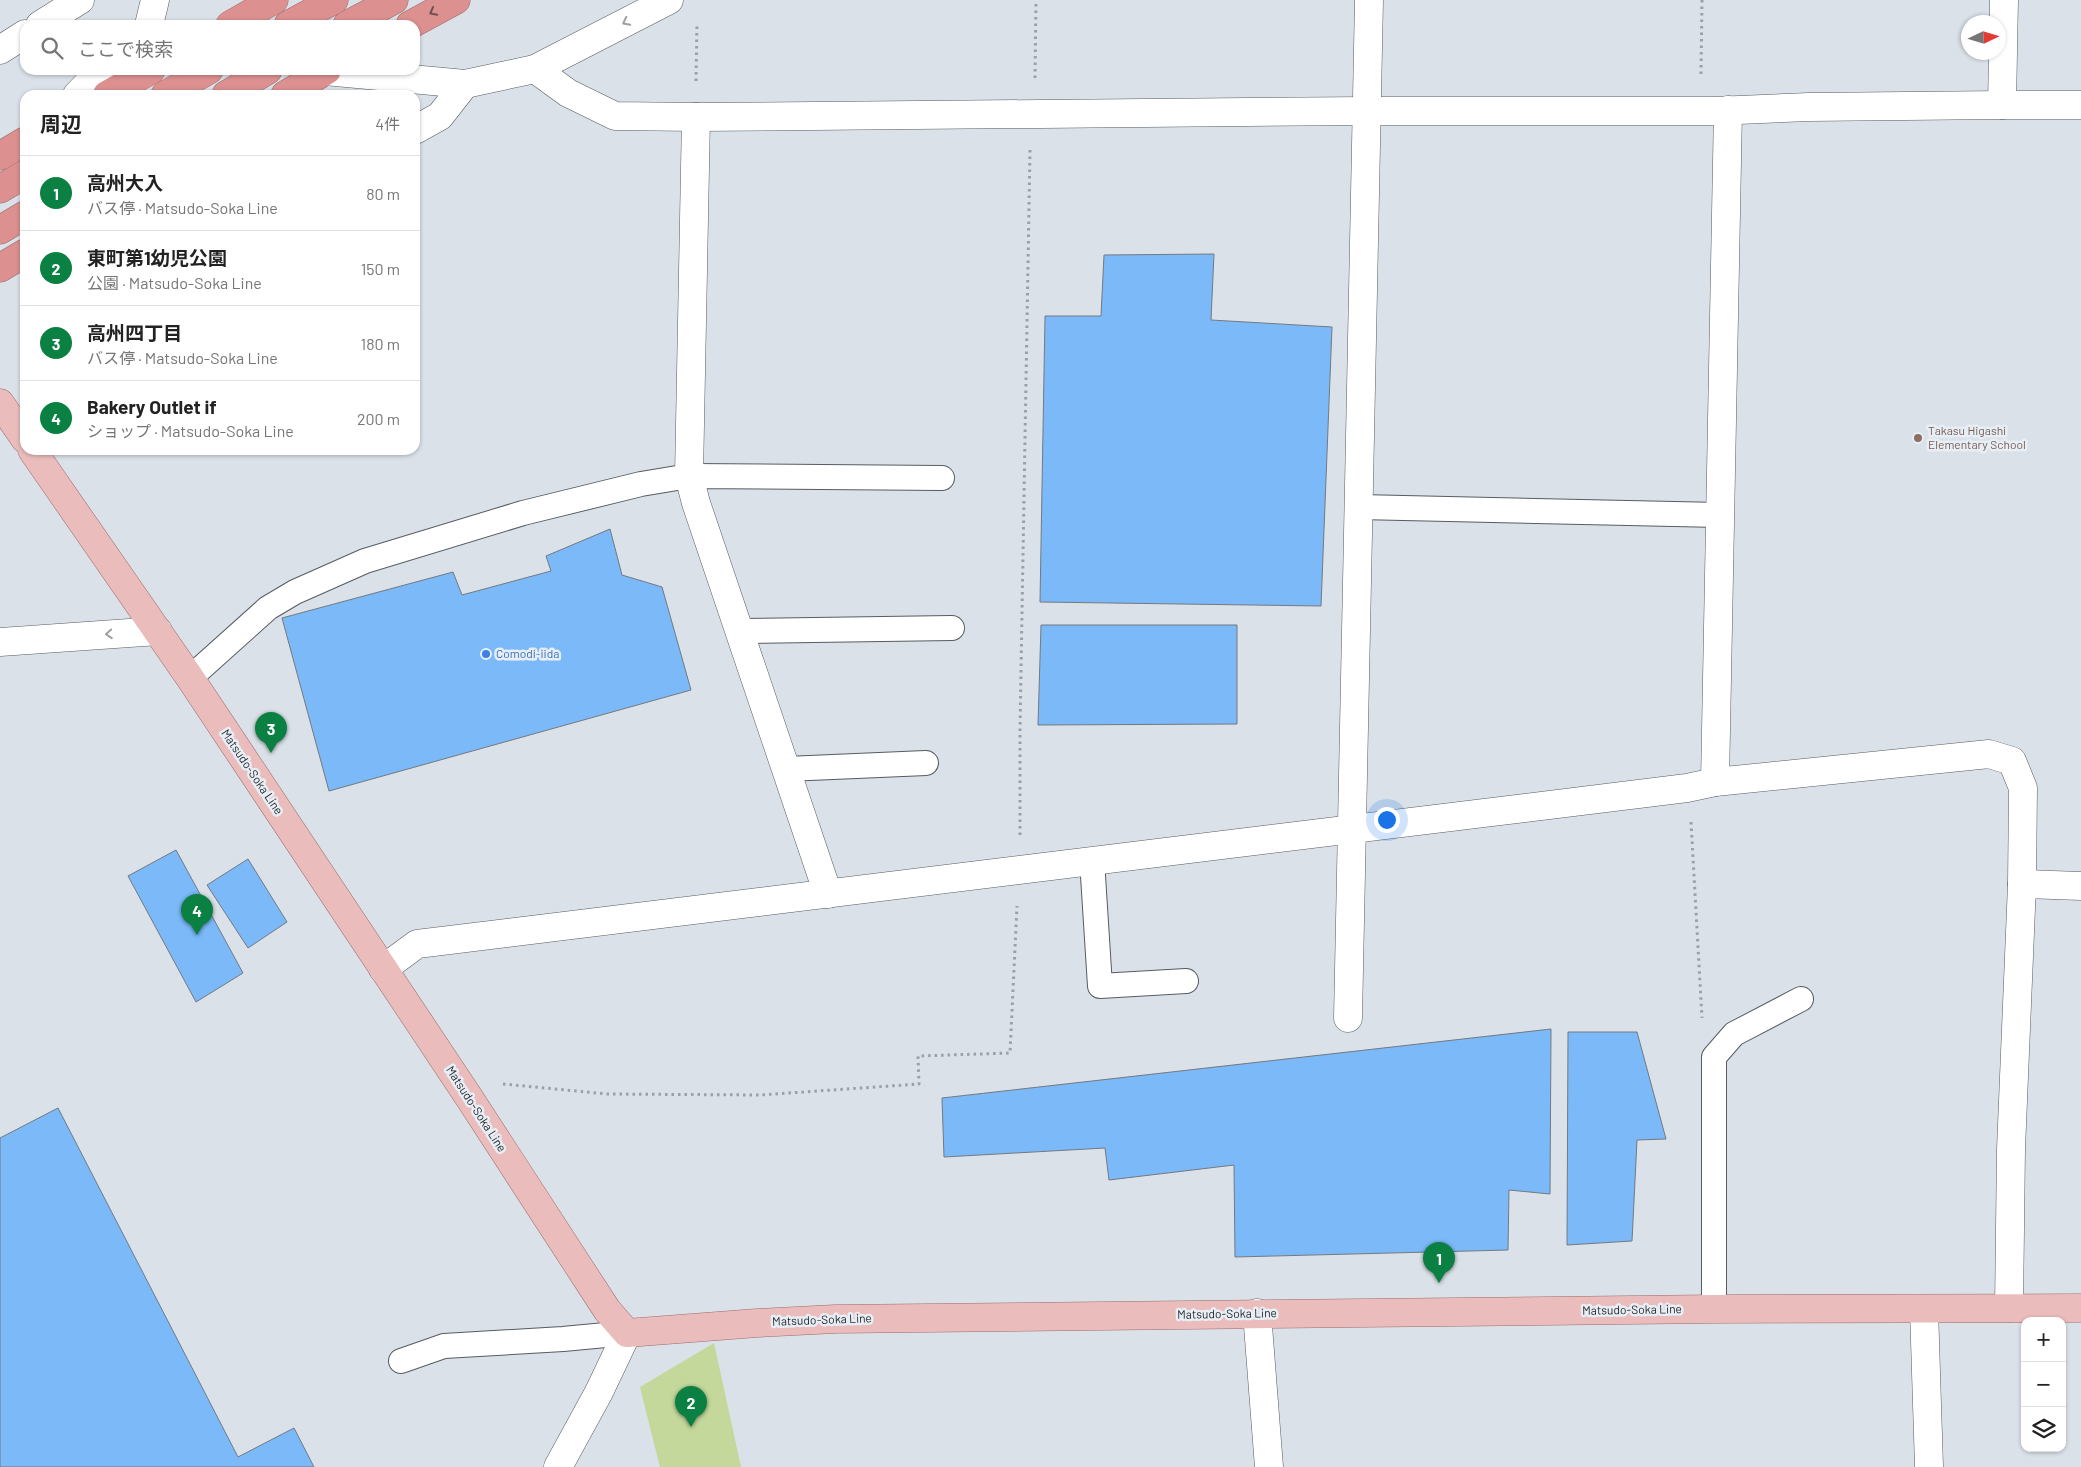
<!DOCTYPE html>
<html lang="ja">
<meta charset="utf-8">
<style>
body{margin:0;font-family:Barlow,"Noto Sans JP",sans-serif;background:#f2f2f2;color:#222}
.controls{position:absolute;right:15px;bottom:15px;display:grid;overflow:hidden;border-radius:10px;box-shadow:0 1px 4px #0004}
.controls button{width:45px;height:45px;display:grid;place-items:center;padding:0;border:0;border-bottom:1px solid #e0e0e0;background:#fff;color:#222;font:25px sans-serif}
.compass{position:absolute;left:1961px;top:15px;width:45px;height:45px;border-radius:50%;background:#fff;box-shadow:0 1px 4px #0004;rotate:86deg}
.you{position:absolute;left:1386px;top:819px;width:18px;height:18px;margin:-12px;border:4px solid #fff;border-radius:50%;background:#1a73e8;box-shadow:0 0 0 8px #1a73e833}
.badge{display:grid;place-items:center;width:32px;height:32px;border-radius:50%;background:#0b8043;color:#fff;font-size:16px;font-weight:700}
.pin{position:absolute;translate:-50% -41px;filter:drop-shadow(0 1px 2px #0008)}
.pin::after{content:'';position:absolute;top:26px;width:18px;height:15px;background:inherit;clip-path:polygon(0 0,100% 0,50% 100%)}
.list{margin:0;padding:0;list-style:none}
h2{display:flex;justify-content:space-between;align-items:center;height:65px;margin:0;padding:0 20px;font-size:21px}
h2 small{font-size:16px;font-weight:400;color:#767676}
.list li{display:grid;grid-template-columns:32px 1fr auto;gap:15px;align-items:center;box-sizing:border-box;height:75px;padding:0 20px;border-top:1px solid #e0e0e0}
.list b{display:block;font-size:19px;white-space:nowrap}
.list p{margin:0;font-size:16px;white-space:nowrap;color:#767676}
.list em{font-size:16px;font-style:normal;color:#767676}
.icon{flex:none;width:28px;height:28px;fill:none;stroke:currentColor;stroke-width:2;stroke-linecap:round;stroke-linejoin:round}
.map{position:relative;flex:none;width:2081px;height:1467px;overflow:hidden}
.search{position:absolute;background:#fff;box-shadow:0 1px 4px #0004;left:20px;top:20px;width:400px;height:55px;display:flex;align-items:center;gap:12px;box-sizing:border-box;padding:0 18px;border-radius:15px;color:#767676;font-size:19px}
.panel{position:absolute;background:#fff;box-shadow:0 1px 4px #0004;left:20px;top:90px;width:400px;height:365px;border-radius:15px}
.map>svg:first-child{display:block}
</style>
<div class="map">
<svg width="2081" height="1467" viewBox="0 0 2081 1467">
<rect width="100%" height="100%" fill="#dae1e8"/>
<polygon fill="#c3d89a" points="714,1343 741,1467 660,1467 640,1387"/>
<g fill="#7bb9f9" stroke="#737980">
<polygon points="1214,254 1211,320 1332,327 1321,606 1040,602 1045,316 1101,316 1104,255"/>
<polygon points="610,529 622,575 662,587 691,690 329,791 282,618 453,572 462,595 551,571 546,556"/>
<polygon points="1041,625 1237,625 1237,724 1038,725"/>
<polygon points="176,850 243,973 196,1002 128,876"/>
<polygon points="248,859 287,922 248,948 207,885"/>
<polygon points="1551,1029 1550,1194 1509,1190 1508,1250 1235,1257 1234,1165 1109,1180 1105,1148 944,1157 942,1098"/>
<polygon points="1568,1032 1637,1032 1666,1139 1637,1140 1632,1241 1567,1245"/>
<polygon points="58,1108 238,1457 294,1428 314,1467 0,1467 0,1138"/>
</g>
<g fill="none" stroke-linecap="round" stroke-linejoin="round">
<g stroke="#565c62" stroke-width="26">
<g id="lane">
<polyline points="1359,507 1720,515"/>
<polyline points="739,631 952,628"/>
<polyline points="190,678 268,608 295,592 365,561 523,513 641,484 689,476 942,478"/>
<polyline points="786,769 926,763"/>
<polyline points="1092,860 1100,986 1186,981"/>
<polyline points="1714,1309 1714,1057 1734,1034 1801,999"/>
<polyline points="401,1361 444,1346 563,1339 627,1333"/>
</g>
</g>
<g stroke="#565c62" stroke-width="29">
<g id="street">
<polyline points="40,25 80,0"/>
<polyline points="149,25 155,0"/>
<polyline points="0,50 25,34"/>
<polyline points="535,69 568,93 615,116 696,117 1367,111 1715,111 1809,107 2002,105"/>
<polyline points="325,71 465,84 535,69 669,0"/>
<polyline points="77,95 101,70"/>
<polyline points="696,117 689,476 696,503 828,894"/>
<polyline points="415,130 440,116 465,84"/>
<path d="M383 969 417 944C840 893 1263 837 1687 788L1715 782 1728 110"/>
<polyline points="1348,1018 1369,0"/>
<polyline points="2009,1308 2011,1149 2022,884 2081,886"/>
<polyline points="1924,1309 1929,1467"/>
<polyline points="1257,1313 1269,1467"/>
</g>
</g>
<g stroke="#565c62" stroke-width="29">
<g id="secondary">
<polyline points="2004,0 2002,105 2081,105"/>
<polyline points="0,642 158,631"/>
<polyline points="1715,782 1989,754 2012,761 2023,788 2022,884"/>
<polyline points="558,1467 599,1392 627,1333"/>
</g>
</g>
<g stroke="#9c6c6d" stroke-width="29">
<g id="primary">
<polyline points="0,403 25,439"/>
<polyline points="32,450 190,678 470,1099 607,1310 627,1333 757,1323 835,1319 1714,1309 2081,1308"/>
</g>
</g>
<g stroke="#9c6c6d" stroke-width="29">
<g id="highway">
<polyline points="230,25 274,0"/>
<polyline points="288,25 334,0"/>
<polyline points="347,25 394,0"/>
<polyline points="410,25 456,0"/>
<polyline points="107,95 151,70"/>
<polyline points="165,95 209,70"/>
<polyline points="226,95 268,70"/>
<polyline points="285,95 327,70"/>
<polyline points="0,156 25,141"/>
<polyline points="0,189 25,174"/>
<polyline points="0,230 25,215"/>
<polyline points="0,268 25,253"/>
</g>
</g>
<g stroke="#9ba0a5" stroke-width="3" stroke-dasharray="2.5 4" stroke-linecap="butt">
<polyline points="1702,0 1701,74 1704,74"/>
<polyline points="1035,78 1036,0"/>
<polyline points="696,81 697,23"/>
<polyline points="1691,822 1702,1018"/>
<polyline points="1020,835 1020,730 1030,149"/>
<polyline points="503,1084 607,1094 760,1095 919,1084 918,1056 1010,1053 1017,906"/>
</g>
<use href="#lane" stroke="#fff" stroke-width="24"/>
<use href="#street" stroke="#fff" stroke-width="28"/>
<use href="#secondary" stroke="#fff" stroke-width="28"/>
<use href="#primary" stroke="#eabcbc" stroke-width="28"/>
<use href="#highway" stroke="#dc9090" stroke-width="28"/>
</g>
<defs><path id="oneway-chevron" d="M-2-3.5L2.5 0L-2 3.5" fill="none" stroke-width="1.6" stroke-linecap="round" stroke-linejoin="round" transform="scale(1.25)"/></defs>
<use stroke="#6f5253" href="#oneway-chevron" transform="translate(433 12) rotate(152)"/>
<g stroke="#9d9fa0">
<use href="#oneway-chevron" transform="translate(626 22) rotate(153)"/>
<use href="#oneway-chevron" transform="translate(109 634) rotate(176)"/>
</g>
<circle fill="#8d6e63" stroke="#e7eef5" stroke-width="2" cx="1918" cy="438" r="5"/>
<circle fill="#3f7fe0" stroke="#e7eef5" stroke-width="2" cx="486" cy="654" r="5"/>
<g text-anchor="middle" stroke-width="5" stroke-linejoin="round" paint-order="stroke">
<g font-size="12" fill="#785e54" stroke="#e7eef5" text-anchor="start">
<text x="1928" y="435">Takasu Higashi<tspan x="1928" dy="14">Elementary School</tspan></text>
</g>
<g font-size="12" fill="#366cbe" stroke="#e7eef5" text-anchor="start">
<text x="496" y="658">Comodi-iida</text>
</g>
<g font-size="12" fill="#26292b" stroke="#e7eef5">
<text transform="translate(252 772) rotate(56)" y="4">Matsudo-Soka Line</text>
<text transform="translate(476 1109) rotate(57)" y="4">Matsudo-Soka Line</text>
<text transform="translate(1632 1310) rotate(-1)" y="4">Matsudo-Soka Line</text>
<text transform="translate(1227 1314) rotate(-1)" y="4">Matsudo-Soka Line</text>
<text transform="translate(822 1320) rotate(-2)" y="4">Matsudo-Soka Line</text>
</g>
</g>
</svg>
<div class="controls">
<button>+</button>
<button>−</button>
<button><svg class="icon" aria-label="layers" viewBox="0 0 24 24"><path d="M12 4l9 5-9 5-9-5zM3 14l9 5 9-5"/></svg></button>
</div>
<svg class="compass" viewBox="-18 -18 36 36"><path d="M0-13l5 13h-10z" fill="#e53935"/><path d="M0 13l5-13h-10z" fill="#767676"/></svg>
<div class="you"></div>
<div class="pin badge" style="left:1439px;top:1283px">1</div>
<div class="pin badge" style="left:691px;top:1427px">2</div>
<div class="pin badge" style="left:271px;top:753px">3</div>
<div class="pin badge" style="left:197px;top:935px">4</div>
<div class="search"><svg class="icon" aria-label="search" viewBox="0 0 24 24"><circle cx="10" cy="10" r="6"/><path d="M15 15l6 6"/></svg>ここで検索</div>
<section class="panel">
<h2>周辺<small>4件</small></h2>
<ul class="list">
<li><span class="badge">1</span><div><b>高州大入</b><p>バス停 · Matsudo-Soka Line</p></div><em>80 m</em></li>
<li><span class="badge">2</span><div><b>東町第1幼児公園</b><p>公園 · Matsudo-Soka Line</p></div><em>150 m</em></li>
<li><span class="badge">3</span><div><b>高州四丁目</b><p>バス停 · Matsudo-Soka Line</p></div><em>180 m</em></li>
<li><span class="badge">4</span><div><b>Bakery Outlet if</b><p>ショップ · Matsudo-Soka Line</p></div><em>200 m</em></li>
</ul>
</section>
</div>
